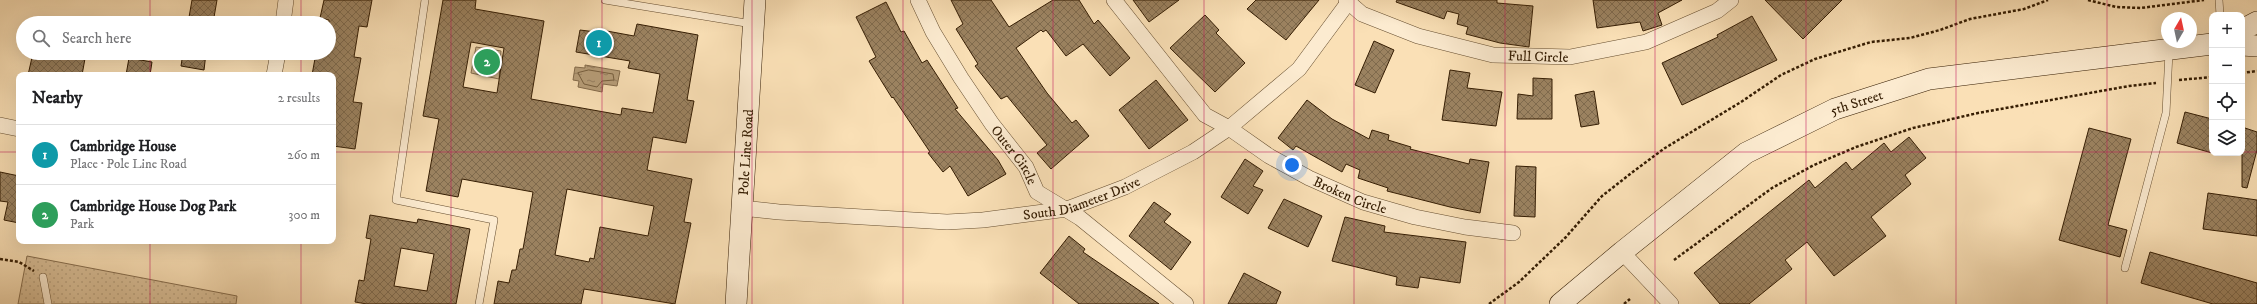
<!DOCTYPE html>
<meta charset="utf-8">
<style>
body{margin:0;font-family:"IM FELL DW Pica",serif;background:#f6f6f6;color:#202124}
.controls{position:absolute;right:12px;top:12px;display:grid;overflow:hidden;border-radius:8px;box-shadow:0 4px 16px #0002}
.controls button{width:36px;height:36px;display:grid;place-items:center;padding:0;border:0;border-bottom:1px solid #e0e0e0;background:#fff;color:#202124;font:20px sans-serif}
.compass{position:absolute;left:2161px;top:12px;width:36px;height:36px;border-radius:50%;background:#fff;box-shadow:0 4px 16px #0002;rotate:9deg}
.you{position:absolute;left:1292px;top:165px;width:14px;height:14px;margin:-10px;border:3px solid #fff;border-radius:50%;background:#1a73e8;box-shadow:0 0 0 6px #1a73e833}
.badge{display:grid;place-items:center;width:26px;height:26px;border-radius:50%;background:#ea580c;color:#fff;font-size:13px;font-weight:700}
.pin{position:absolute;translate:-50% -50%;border:2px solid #fff;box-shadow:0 1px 4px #0006}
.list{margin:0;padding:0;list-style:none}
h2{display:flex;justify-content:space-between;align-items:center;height:52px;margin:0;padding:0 16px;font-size:17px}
h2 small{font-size:13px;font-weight:400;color:#757577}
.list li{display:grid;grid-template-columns:26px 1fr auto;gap:12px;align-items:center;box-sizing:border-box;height:60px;padding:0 16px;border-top:1px solid #e0e0e0}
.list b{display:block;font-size:15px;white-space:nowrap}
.list p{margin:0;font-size:13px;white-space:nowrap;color:#757577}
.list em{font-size:13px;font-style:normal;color:#757577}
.icon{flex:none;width:22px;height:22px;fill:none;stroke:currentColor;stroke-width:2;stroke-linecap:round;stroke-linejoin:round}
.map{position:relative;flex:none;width:2257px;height:304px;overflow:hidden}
.search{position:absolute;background:#fff;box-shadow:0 4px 16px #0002;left:16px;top:16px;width:320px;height:44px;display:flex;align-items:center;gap:10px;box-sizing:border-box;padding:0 14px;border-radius:22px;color:#757577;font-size:15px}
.panel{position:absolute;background:#fff;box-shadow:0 4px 16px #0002;left:16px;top:72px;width:320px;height:172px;border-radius:8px}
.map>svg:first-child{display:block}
</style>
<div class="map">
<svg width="2257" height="304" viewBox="0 0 2257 304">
<defs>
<pattern id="garden-dots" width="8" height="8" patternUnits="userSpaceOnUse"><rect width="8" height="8" fill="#d9bf98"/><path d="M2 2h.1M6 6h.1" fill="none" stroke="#bba481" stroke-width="1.8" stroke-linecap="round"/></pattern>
<pattern id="water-ripples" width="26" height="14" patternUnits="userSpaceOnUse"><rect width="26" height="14" fill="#b79e79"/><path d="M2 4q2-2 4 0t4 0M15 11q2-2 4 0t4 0" fill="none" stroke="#968061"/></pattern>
<pattern id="building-cross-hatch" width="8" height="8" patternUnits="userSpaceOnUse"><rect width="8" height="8" fill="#9b8260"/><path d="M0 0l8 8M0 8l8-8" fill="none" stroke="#7f6a4d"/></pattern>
</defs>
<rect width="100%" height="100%" fill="#fae0b6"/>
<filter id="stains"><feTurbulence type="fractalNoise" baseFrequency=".005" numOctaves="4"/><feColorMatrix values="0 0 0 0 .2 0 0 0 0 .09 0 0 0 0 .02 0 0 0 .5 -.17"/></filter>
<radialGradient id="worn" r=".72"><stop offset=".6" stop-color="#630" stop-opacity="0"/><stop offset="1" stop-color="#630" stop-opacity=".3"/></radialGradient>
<polygon fill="#d9bf98" stroke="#876e4e" points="476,47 501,51 499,79 471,73"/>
<polygon fill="url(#garden-dots)" stroke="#876e4e" points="27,256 237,296 236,304 18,304"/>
<polygon fill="url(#water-ripples)" stroke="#836a4a" points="585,65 620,71 617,86 603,84 602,92 578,87 579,81 573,80 575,67 585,68"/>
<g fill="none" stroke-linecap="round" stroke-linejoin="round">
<polygon stroke="#765e3e" stroke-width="1" points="589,70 613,74 614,80 602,81 597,87 584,84 578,73"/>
</g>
<g fill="url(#building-cross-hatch)" stroke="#351d03" fill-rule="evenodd">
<polygon points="192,0 217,0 213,23 188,23"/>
<polygon points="324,0 372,0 367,27 359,26 354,57 361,58 353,102 362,103 355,149 333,146 333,75 312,75 316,53 329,53 329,20 320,18"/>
<path d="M443 0H476L475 9 544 21 531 99 621 115 622 108 653 113 660 74 628 68 630 61 576 52 580 30 596 32V29L634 36 637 24 698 35 687 100 694 101 686 143 653 137 647 170 692 179 684 222 691 223 675 304 584 289 581 304H494L498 281 509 283 512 270H516L520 249H523L533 192 462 179 458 197 426 191 439 119 423 116ZM471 42 504 48 497 93 463 87ZM567 189 654 206 648 236 600 227 594 259 590 258 589 262 555 255Z"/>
<polygon points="951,0 991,0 1009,27 1053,0 1079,0 1094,24 1098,20 1130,58 1110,76 1083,44 1066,56 1046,30 1043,32 1041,30 1016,48 1047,93 1072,123 1076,120 1089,136 1051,169 1037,153 1047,145 1007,96 1001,99 975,66 978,64 956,29 963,24"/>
<polygon points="1133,0 1179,0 1149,22"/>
<polygon points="1256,0 1319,0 1286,40 1247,9"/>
<polygon points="1397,0 1497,0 1497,3 1533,6 1529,47 1500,43 1466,34 1468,27 1457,24 1459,14 1447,11 1444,19 1396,2"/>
<polygon points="1593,0 1682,0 1658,13 1662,25 1643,31 1640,22 1597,28"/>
<polygon points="1765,0 1842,0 1803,39"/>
<polygon points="886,2 901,32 904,31 922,63 927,60 958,108 955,109 998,160 1006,174 968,196 950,166 943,172 928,153 930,152 893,97 892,98 869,61 876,57 856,17"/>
<polygon points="1205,15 1219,30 1216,33 1245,63 1215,92 1170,48"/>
<polygon points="1752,16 1777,60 1682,105 1662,63 1718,37 1717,35"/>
<polygon points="1374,41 1394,50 1375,93 1355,85"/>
<polygon points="33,53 86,53 82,75 28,75"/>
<polygon points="183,53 206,53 204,70 181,66"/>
<polygon points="129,58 152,62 150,75 126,75"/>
<polygon points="1450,70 1470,73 1467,88 1502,92 1496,126 1442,120"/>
<polygon points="1533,78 1552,79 1552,119 1517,119 1518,94 1533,96"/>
<polygon points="1156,80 1188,120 1149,149 1119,110"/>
<polygon points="1594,91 1599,124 1581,127 1575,95"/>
<polygon points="1307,100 1332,119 1369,139 1372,130 1389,135 1388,140 1411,147 1410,149 1469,164 1470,159 1489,162 1480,213 1450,207 1387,191 1388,188 1358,178 1360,170 1346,164 1342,172 1296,146 1293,150 1278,138"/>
<polygon points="2185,112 2212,119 2212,153 2177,143"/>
<polygon points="2242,127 2257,132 2257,150 2247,188 2242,187"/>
<polygon points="2089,128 2131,139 2108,225 2127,230 2120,257 2059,240"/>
<polygon points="1909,137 1926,158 1905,175 1911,184 1871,217 1886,236 1834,276 1807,242 1785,260 1792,269 1749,304 1720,304 1694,273 1809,180 1815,188 1846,162 1852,170 1884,143 1891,152"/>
<polygon points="1245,159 1263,171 1253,186 1263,190 1248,214 1221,197"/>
<polygon points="1516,166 1536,167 1535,217 1514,216"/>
<polygon points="0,172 19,176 19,223 4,220 8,202 0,201"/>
<polygon points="2208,193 2257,200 2257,236 2203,229"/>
<polygon points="1284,199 1322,216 1308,247 1268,228"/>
<polygon points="1154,202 1171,214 1164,222 1191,242 1171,270 1129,236"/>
<path d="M370 215 417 223 418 219 470 229 456 304H367L355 302 359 280 364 281 371 239 366 238ZM401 248 434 254 427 291 394 286Z"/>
<polygon points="1345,217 1385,226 1384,232 1466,242 1460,283 1420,277 1418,288 1396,285 1397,277 1332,261"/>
<polygon points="1069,236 1085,249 1083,252 1159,304 1079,304 1040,273"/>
<polygon points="2150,252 2257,283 2257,304 2213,304 2141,283"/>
<polygon points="1244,273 1281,292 1276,304 1228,304"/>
</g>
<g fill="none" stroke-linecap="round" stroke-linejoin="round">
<g stroke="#664e30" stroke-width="8">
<g id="lane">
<polyline points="425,0 396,200 494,220 479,304"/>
<polyline points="605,0 752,24"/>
<polyline points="2219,0 2220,15"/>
<polyline points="2125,268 2166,113 2169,52"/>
<polyline points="43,277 48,304"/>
</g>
</g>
<g stroke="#664e30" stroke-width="16">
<g id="street">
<path id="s1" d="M918 0 933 32 961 78 992 124 1026 167 1037 192 1080 218 1186 304"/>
<path id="s2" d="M1114 0 1205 115 1229 128 1269 156 1309 178 1363 202 1415 217 1465 227 1513 233"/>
<path id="s3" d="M1346 0 1362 14 1418 36 1493 55 1570 57 1646 42 1717 11 1731 0"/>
<polyline points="283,23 286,0"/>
<polyline points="274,75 278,53"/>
<polyline points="0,125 19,129"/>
<path id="s4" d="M742 208 779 212 947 222 983 220 1067 209 1125 187 1193 152 1229 128 1299 69 1350 0"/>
<polyline points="1622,252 1671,304"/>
</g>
</g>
<g stroke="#351d03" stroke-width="22">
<g id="secondary">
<polyline points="2242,30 2257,22"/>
<polyline points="2242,45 2257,46"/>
<path id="s5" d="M736 304 755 0"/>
<path id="s6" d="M1560 304 1622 252 1746 153 1835 109 1929 79 2212 44"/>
</g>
</g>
<g stroke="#351d03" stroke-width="2.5" stroke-dasharray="3 2" stroke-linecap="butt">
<polyline points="2088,0 2116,7 2141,8 2204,0"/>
<polyline points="2242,73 2257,71"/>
<polyline points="2179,80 2212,77"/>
<polyline points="0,259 19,262 34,271"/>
<polyline points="1674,260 1772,188 1814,165 1856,147 1913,128 1978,113 2129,86 2156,83"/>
<polyline points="1489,304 1519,282 1566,237 1602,196 1634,171 1665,148 1741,102 1781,75 1815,59 1871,42 1910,38 1940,30 1970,19 2024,9 2048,0"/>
<polyline points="1624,304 1630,299"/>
</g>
<use href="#lane" stroke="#fcebd0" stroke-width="7"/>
<use href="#street" stroke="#fcebd0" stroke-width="15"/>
<use href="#secondary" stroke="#fcebd0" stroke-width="21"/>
</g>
<path fill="none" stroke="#c2185b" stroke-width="1" stroke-opacity="0.55" d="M150 0V23M301 0V23M451 0V304M602 0V304M752 0V304M903 0V304M1053 0V304M1204 0V304M1354 0V304M1505 0V304M1655 0V304M1806 0V304M1956 0V304M2107 0V304M150 53V75M301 53V75M0 152H19M333 152H2212M2242 152H2257M150 241V304M301 241V304"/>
<g text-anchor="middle" stroke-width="3" stroke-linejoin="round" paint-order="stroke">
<g font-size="14" fill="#351d03" stroke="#fcebd0">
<text dy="5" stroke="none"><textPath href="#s3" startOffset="204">Full Circle</textPath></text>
<text dy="5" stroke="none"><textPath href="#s6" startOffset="361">5th Street</textPath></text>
<text dy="5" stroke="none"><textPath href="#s5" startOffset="152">Pole Line Road</textPath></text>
<text dy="5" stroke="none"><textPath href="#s1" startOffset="183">Outer Circle</textPath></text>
<text dy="5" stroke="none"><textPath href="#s2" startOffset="313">Broken Circle</textPath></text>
<text dy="5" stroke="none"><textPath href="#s4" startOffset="343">South Diameter Drive</textPath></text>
</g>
</g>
<rect width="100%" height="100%" filter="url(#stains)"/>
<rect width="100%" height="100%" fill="url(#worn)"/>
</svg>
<div class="controls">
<button>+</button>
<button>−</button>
<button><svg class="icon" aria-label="locate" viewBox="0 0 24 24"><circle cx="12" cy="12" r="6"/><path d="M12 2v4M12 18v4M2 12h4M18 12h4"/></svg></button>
<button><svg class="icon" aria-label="layers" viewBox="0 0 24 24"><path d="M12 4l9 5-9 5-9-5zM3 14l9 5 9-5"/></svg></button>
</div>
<svg class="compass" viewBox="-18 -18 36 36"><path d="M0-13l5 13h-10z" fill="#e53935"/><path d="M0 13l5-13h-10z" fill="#757577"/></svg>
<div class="you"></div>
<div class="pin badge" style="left:599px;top:43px;background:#0f9aa8">1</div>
<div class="pin badge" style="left:487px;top:62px;background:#2e9e5b">2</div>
<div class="search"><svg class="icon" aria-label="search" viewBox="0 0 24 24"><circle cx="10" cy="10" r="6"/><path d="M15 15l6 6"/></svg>Search here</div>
<section class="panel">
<h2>Nearby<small>2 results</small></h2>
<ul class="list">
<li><span class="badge" style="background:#0f9aa8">1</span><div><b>Cambridge House</b><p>Place · Pole Line Road</p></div><em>260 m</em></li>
<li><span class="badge" style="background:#2e9e5b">2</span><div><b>Cambridge House Dog Park</b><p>Park</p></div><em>300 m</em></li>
</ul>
</section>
</div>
